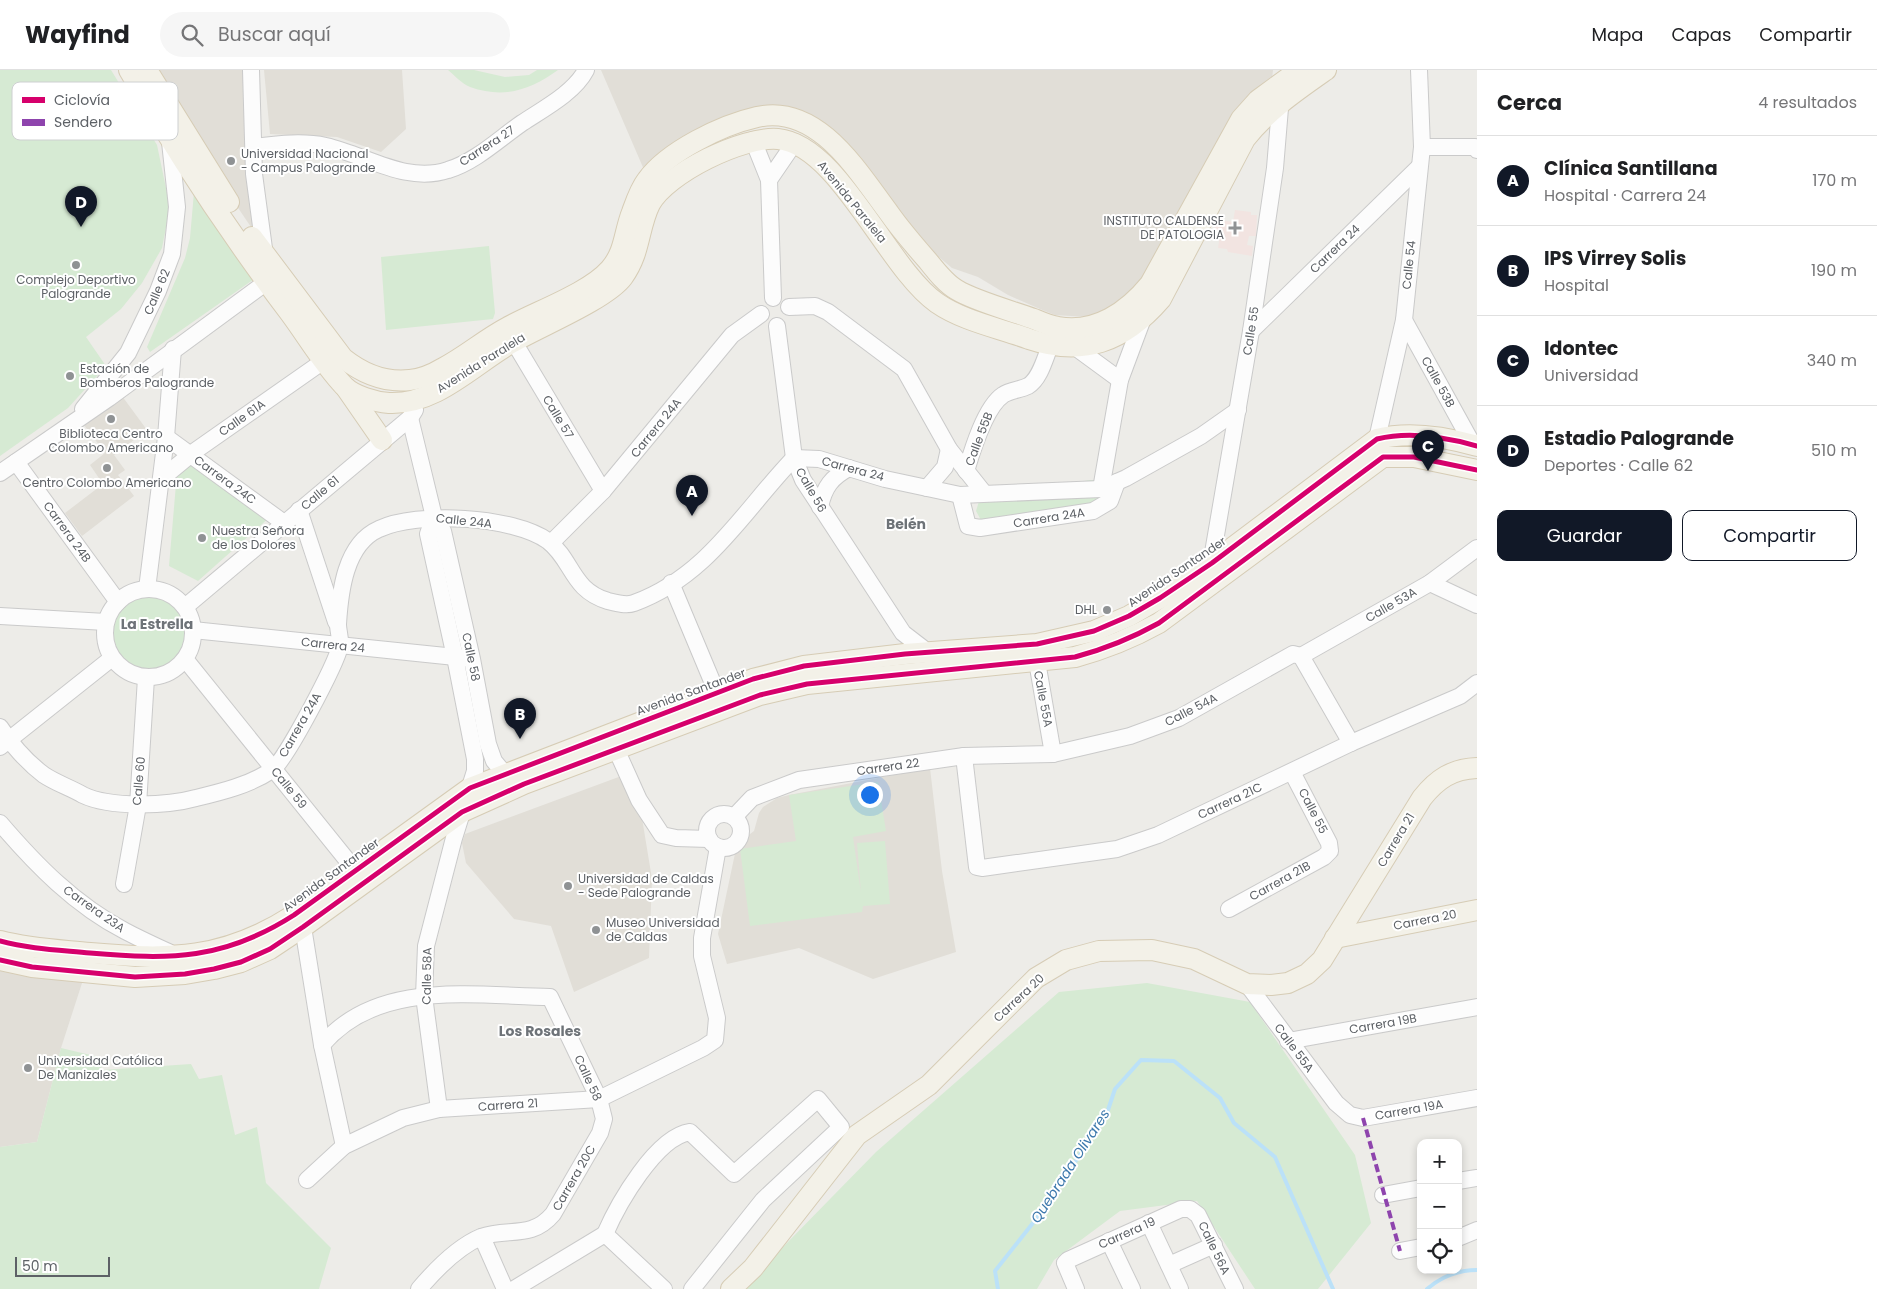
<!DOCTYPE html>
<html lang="es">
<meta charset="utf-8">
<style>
body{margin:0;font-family:Poppins,sans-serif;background:#f6f6f6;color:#202124}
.controls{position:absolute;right:15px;bottom:15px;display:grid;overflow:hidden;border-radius:10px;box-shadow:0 2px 8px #0003}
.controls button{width:45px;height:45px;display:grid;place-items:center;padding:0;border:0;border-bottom:1px solid #e0e0e0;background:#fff;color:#202124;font:25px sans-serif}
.scale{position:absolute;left:15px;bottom:12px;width:95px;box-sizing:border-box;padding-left:5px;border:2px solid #5d6166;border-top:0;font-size:14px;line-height:18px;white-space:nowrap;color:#5d6166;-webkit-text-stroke:4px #fff;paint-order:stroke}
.you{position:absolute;left:869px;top:724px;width:18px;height:18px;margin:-12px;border:4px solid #fff;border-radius:50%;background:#1a73e8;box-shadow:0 0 0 8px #1a73e833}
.badge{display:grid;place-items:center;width:32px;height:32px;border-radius:50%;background:#111827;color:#fff;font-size:16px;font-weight:700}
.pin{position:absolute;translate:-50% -41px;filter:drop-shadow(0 1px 2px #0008)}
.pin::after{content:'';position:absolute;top:26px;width:18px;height:15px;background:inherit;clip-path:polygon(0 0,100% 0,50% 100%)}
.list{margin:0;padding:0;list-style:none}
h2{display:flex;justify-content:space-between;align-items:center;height:65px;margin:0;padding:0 20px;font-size:21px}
h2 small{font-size:16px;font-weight:400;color:#757577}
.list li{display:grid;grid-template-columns:32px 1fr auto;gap:15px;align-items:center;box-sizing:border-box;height:90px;padding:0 20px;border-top:1px solid #e0e0e0}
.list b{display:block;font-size:19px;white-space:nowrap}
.list p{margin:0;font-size:16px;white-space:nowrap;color:#757577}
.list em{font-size:16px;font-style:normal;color:#757577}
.actions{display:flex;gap:10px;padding:15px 20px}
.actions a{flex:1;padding:11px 0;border:1px solid #111827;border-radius:10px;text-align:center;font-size:18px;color:#111827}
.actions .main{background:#111827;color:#fff}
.icon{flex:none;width:28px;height:28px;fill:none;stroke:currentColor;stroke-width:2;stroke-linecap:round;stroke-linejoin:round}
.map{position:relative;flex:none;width:1477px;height:1219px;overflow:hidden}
header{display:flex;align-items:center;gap:30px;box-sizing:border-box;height:70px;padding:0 25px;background:#fff;border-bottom:1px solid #e0e0e0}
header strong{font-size:24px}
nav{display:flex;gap:28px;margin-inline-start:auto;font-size:18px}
.search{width:350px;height:45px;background:#f6f6f6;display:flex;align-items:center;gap:12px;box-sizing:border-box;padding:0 18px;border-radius:28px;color:#757577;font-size:19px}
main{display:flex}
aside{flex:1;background:#fff}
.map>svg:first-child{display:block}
</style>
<header>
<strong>Wayfind</strong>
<div class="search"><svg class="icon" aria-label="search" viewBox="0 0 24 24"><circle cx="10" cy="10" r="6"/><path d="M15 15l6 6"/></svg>Buscar aquí</div>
<nav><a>Mapa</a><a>Capas</a><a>Compartir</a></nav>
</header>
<main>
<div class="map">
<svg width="1477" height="1219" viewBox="0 0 1477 1219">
<rect width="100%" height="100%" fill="#edece8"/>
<g fill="#e1ded7">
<polygon points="149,0 252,0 257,166 224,117"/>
<polygon points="264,0 402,0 406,59 381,82 337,67 270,64"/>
<polygon points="601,0 1273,0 1272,9 1142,211 1117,234 1087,247 1055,245 1040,239 1008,225 978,207 952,198 933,182 867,104 846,73 829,56 803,41 790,38 645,102"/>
<polygon points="122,326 147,360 114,385 125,400 118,405 134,426 82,466 65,443 103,414 90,395 105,383 84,355"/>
<polygon points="930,698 942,801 956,882 873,909 799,878 727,894 718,864 737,774 754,761 759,743 763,737 777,728 789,725"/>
<polygon points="624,705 640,736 652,809 649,888 574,922 551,856 514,849 466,793 462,773 465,764"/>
<polygon points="0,898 16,904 83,910 61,978 37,1072 0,1077"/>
</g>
<polygon fill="#f2e4e1" points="1235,140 1251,142 1251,145 1257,145 1256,166 1249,166 1247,175 1253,176 1252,186 1228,182 1227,179 1218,178 1220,165 1211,164 1219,150 1233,152"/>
<g fill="#d6ead3">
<polygon points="0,0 111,0 157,75 170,137 162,178 142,213 121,239 86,267 106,296 68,338 0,386"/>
<path d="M448 0H474L505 7 529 5 537 0H558C530 20 504 29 470 17 462 14 454 5 448 0Z"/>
<polygon points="194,122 257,207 150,282 147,277 185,188 190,168"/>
<polygon points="489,176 495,243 493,249 386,260 381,187"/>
<polygon points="179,379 270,447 198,511 169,496"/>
<polygon points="1090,410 1097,410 1107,422 1094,435 982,452 976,441 980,428"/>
<circle cx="149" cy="563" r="36"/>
<polygon points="878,712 886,761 853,767 861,823 857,773 885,771 890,834 863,836 862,842 750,856 740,779 796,771 789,725"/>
<polygon points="1147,913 1250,932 1355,1085 1371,1153 1318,1219 1255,1219 1197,1131 1120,1141 1054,1190 1037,1219 742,1219 876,1082 1059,922"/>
<polygon points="61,978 99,987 102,1000 191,994 199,1009 222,1005 235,1065 257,1057 266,1113 331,1178 319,1219 0,1219 0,1077 37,1072"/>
</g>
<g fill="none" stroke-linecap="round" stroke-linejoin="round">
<g stroke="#bbe1f8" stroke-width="4">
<polyline points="998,1219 995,1201 1040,1144 1106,1046 1115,1019 1141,990 1174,991 1220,1028 1234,1053 1275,1087 1333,1219"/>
<path d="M1427 1219C1441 1207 1459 1200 1477 1200"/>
</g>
<g stroke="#cacaca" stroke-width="18">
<g id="minor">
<polyline points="251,0 254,104 265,186"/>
<polyline points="753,70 769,110 773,228"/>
<path d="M254 77C279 74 302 71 326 76 366 85 406 114 448 100 475 92 499 69 522 53 543 39 574 23 586 0"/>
<polyline points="1422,77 1475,77 1477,80"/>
<polyline points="769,110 795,72"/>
<polyline points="789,237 815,236 828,242 904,299 949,379 984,423"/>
<polyline points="1404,250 1473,375"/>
<polyline points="777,256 794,388 803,410 903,563 929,583"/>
<polyline points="1251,261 1418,98"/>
<polyline points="514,272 603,421"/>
<polyline points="1075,277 1120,310"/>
<polyline points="83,339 128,283 158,221 172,184 177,137 170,72"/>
<polyline points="410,348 434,447 443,461 472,589 488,674 494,691 504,703 514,709"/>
<polyline points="166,367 284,453"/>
<polyline points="1380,378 1377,369 1404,250 1422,77 1419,0"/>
<polyline points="16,392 118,532"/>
<path d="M966 401C972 381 985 337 1003 325 1010 320 1020 320 1028 316 1040 309 1045 288 1050 276"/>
<polyline points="0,403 109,328 276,205"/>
<polyline points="161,409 195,381 325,290"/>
<polyline points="927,418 945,397 949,379"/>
<polyline points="1101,419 1120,310 1145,243"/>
<polyline points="960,425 968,456 980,458 1093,441 1110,431 1117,412"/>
<path d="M820 437C824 417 832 407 849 398"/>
<polyline points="299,440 336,552"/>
<polyline points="434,447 428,464 455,587 475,689 475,701 454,768 426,876 424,926 439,1039"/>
<polyline points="551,473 603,421 732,265 761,244"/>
<polyline points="1210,500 1251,261 1275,98 1281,26"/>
<polyline points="671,513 717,623"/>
<polyline points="1430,513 1477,535"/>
<circle cx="149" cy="563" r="44"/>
<polyline points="147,519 166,367 173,279"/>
<polyline points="185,537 410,348 415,340"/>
<polyline points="0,546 106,552"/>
<polyline points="193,560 465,588"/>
<polyline points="1035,580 1053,684"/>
<polyline points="1301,586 1430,513 1477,478"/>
<polyline points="1301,586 1351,673"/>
<polyline points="185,589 355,800"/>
<path d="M0 657C11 674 28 693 44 705 56 713 71 718 83 725 110 738 167 736 196 728 221 722 250 715 272 700 286 690 336 594 340 576 341 569 338 561 338 554 340 522 345 474 379 459 417 441 513 446 548 471 573 490 571 520 608 531 616 533 626 536 634 533 708 506 743 441 794 388L819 389 885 409 960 425 1101 419 1126 408 1201 366 1238 340"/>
<polyline points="0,677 112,588"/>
<polyline points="616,679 639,730 662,765 676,768 709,769"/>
<polyline points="964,686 977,797 982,798 1117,779 1158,765 1351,673 1460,626 1477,613"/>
<circle cx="724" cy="761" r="17"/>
<polyline points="734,747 752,728 799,710 964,686 1053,684 1130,666 1179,648 1293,584 1301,586"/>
<path d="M0 753C36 795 75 835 125 861 142 870 160 878 177 886"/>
<polyline points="124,814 138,735 146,608"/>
<polyline points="1229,839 1324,787 1330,781 1329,773 1292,702"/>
<polyline points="303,857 322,975 344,1076"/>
<polyline points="1247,914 1336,1033 1350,1045 1363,1048 1477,1028"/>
<polyline points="1288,971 1477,937"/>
<path d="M322 975C377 909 474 926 550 927L599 1029 604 1049 600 1063 553 1144C531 1170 508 1157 481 1167 457 1177 436 1199 419 1219"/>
<polyline points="307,1110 344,1076 403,1048 439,1039 599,1029 703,978 715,970 717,948 702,886 702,868 718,777"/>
<polyline points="1458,1111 1477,1108"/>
<polyline points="1383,1125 1421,1118"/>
<polyline points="1149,1153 1180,1219"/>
<path d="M605 1164C618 1134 656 1067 690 1062L734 1104 818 1029 841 1057 763 1130 692 1219"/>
<polyline points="605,1164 664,1219"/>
<polyline points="482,1167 505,1219"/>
<polyline points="1458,1168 1477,1160"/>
<polyline points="1109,1171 1132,1219"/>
<polyline points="1400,1181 1421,1177"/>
<polyline points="1169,1195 1214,1175"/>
<polyline points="514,1219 605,1164"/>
<polyline points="1076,1219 1065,1193 1068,1190 1181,1139 1190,1139 1198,1145 1235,1219"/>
</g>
</g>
<g stroke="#d6ccb5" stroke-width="22">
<g id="major">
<path d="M129 0C177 84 231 165 289 242 307 266 323 294 344 316 354 326 375 332 389 333 435 335 471 297 508 275 536 258 606 230 623 207 641 182 638 158 650 134 667 103 743 66 778 69 839 75 887 198 937 233 963 251 999 258 1029 269 1083 287 1124 272 1161 229L1245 69C1268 40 1296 21 1326 0"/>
<polyline points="147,0 229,132"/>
<path d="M252 167 343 288C363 304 384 313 410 310 421 309 433 304 443 298 466 286 485 269 508 257 537 241 589 223 610 199 625 182 624 162 632 142 636 131 640 119 647 110 668 81 722 55 757 47 818 33 858 102 889 143 901 160 914 175 928 191 936 201 946 214 957 220 975 231 1012 241 1034 249 1041 252 1050 256 1058 257 1096 264 1128 241 1150 214L1241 49 1258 30 1299 0"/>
<polyline points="346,318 382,370"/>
<polyline points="1335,868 1477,840"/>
<path d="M0 871C30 879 60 880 90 883 171 890 224 890 294 845L470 718 753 609 804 596 905 584 1037 574 1094 561 1129 546 1160 528 1212 493 1377 369C1409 361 1446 367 1477 376"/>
<path d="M0 890 32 897 135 907 185 904 214 899 241 892 270 879 303 857 462 742 524 714 760 625 807 614 1075 587C1105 579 1132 568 1159 553L1383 387H1414L1477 400"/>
<path d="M731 1219 753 1198 857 1065 929 1015 1036 908 1066 890 1099 881 1152 880 1194 889 1247 914 1271 915 1288 913 1307 904 1322 890 1422 728C1437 709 1452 699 1477 698"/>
</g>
</g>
<use href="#minor" stroke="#fcfcfc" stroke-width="16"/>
<use href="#major" stroke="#f3f1e8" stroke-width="20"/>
<polyline stroke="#8e44ad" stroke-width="4" stroke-dasharray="8 4" stroke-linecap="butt" points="1363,1048 1400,1181"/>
<g stroke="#fff" stroke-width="8">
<g id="cycleway">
<path d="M0 871C30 879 60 880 90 883 171 890 224 890 294 845L470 718 753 609 804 596 905 584 1037 574 1094 561 1129 546 1160 528 1212 493 1377 369C1409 361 1446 367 1477 376"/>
<path d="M0 890 32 897 135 907 185 904 214 899 241 892 270 879 303 857 462 742 524 714 760 625 807 614 1075 587C1105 579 1132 568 1159 553L1383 387H1414L1477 400"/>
</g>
</g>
<use href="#cycleway" stroke="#d6006c" stroke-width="5"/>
</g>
<g fill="#8f9294" stroke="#fff" stroke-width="2">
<circle cx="231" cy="91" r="5"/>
<path d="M1232.5 150.5h5v5h5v5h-5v5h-5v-5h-5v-5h5z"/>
<circle cx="76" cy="195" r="5"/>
<circle cx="70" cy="306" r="5"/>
<circle cx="111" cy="349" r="5"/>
<circle cx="107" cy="398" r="5"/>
<circle cx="202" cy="468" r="5"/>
<circle cx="1107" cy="540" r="5"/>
<circle cx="568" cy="816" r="5"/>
<circle cx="596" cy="860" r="5"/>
<circle cx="28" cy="998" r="5"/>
</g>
<g text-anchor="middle" stroke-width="4" stroke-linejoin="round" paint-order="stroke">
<g font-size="12" fill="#5d6166" stroke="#fff">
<text transform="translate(487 76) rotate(-33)" y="4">Carrera 27</text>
<text transform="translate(852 132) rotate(51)" y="4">Avenida Paralela</text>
<text transform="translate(1335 179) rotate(-44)" y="4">Carrera 24</text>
<text transform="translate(1409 195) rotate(-84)" y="4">Calle 54</text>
<text transform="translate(157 222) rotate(-67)" y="4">Calle 62</text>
<text transform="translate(1251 261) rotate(-81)" y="4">Calle 55</text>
<text transform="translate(481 293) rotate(-32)" y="4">Avenida Paralela</text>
<text transform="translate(1438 312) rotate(61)" y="4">Calle 53B</text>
<text transform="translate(558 347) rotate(59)" y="4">Calle 57</text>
<text transform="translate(242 348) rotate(-35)" y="4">Calle 61A</text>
<text transform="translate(656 358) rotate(-51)" y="4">Carrera 24A</text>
<text transform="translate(979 369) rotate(-69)" y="4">Calle 55B</text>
<text transform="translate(853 399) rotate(15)" y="4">Carrera 24</text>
<text transform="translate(225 410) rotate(36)" y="4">Carrera 24C</text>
<text transform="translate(811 420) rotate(60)" y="4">Calle 56</text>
<text transform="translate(320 423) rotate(-40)" y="4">Calle 61</text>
<text transform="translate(1049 448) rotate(-9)" y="4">Carrera 24A</text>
<text transform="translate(464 451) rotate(6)" y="4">Calle 24A</text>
<text transform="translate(67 462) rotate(54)" y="4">Carrera 24B</text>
<text transform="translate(1177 502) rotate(-34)" y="4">Avenida Santander</text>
<text transform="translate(1391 535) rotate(-30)" y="4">Calle 53A</text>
<text transform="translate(333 575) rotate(6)" y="4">Carrera 24</text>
<text transform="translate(471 587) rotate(78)" y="4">Calle 58</text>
<text transform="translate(691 622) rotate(-20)" y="4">Avenida Santander</text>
<text transform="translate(1043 629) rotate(79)" y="4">Calle 55A</text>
<text transform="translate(1191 640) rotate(-27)" y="4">Calle 54A</text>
<text transform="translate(300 655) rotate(-60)" y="4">Carrera 24A</text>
<text transform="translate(888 697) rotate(-8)" y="4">Carrera 22</text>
<text transform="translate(139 711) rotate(-85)" y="4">Calle 60</text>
<text transform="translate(289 718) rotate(51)" y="4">Calle 59</text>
<text transform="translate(1230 731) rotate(-25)" y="4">Carrera 21C</text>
<text transform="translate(1313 741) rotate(63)" y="4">Calle 55</text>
<text transform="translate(1396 770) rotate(-59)" y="4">Carrera 21</text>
<text transform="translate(331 805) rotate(-36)" y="4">Avenida Santander</text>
<text transform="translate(1280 811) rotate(-29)" y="4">Carrera 21B</text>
<text transform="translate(94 839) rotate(35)" y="4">Carrera 23A</text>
<text transform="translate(1425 850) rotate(-11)" y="4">Carrera 20</text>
<text transform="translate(427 906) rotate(-89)" y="4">Calle 58A</text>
<text transform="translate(1019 928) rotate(-43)" y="4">Carrera 20</text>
<text transform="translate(1383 954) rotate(-10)" y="4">Carrera 19B</text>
<text transform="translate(1294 978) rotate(53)" y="4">Calle 55A</text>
<text transform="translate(588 1008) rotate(65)" y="4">Calle 58</text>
<text transform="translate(508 1035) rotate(-4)" y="4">Carrera 21</text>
<text transform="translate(1409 1040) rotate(-10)" y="4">Carrera 19A</text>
<text transform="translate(574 1108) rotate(-60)" y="4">Carrera 20C</text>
<text transform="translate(1127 1163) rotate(-24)" y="4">Carrera 19</text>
<text transform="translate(1214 1178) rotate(64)" y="4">Calle 56A</text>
</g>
<g font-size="12" fill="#5d6166" stroke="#fff" text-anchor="start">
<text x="241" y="88">Universidad Nacional<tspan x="241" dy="14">- Campus Palogrande</tspan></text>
<text x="1224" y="155" text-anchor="end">INSTITUTO CALDENSE<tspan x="1224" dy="14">DE PATOLOGIA</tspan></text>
<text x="76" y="214" text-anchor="middle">Complejo Deportivo<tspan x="76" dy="14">Palogrande</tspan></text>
<text x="80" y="303">Estación de<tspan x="80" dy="14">Bomberos Palogrande</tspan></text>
<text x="111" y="368" text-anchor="middle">Biblioteca Centro<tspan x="111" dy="14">Colombo Americano</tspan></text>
<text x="107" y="417" text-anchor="middle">Centro Colombo Americano</text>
<text x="212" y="465">Nuestra Señora<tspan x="212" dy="14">de los Dolores</tspan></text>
<text x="1097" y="544" text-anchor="end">DHL</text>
<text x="578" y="813">Universidad de Caldas<tspan x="578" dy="14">- Sede Palogrande</tspan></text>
<text x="606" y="857">Museo Universidad<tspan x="606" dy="14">de Caldas</tspan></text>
<text x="38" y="995">Universidad Católica<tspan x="38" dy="14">De Manizales</tspan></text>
</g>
<g font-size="14" font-weight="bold" fill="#6e7378" stroke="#fff">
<text x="906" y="459">Belén</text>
<text x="157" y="559">La Estrella</text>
<text x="540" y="966">Los Rosales</text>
</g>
<g font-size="14" font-style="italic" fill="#3c78ac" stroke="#fff">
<text transform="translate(1070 1096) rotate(-57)" y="5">Quebrada Olivares</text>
</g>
</g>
<rect x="12" y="12" width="166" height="58" rx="8" fill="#fff" stroke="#ced0d1" stroke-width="1"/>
<rect x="22" y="27" width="23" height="6" fill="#d6006c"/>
<rect x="22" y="49" width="23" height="7" fill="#8e44ad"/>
<g font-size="14" fill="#5d6166">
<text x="54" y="35">Ciclovía</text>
<text x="54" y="57">Sendero</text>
</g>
</svg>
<div class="controls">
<button>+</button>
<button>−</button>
<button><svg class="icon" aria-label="locate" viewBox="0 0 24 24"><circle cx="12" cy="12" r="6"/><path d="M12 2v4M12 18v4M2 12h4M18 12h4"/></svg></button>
</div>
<div class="scale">50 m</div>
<div class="you"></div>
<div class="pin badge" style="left:692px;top:446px">A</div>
<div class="pin badge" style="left:520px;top:669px">B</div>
<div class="pin badge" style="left:1428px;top:401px">C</div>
<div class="pin badge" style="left:81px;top:157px">D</div>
</div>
<aside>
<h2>Cerca<small>4 resultados</small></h2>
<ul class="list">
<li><span class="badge">A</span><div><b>Clínica Santillana</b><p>Hospital · Carrera 24</p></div><em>170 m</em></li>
<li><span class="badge">B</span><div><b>IPS Virrey Solis</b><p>Hospital</p></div><em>190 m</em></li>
<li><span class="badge">C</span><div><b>Idontec</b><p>Universidad</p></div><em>340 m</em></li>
<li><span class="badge">D</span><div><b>Estadio Palogrande</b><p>Deportes · Calle 62</p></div><em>510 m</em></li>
</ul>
<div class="actions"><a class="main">Guardar</a><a>Compartir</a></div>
</aside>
</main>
